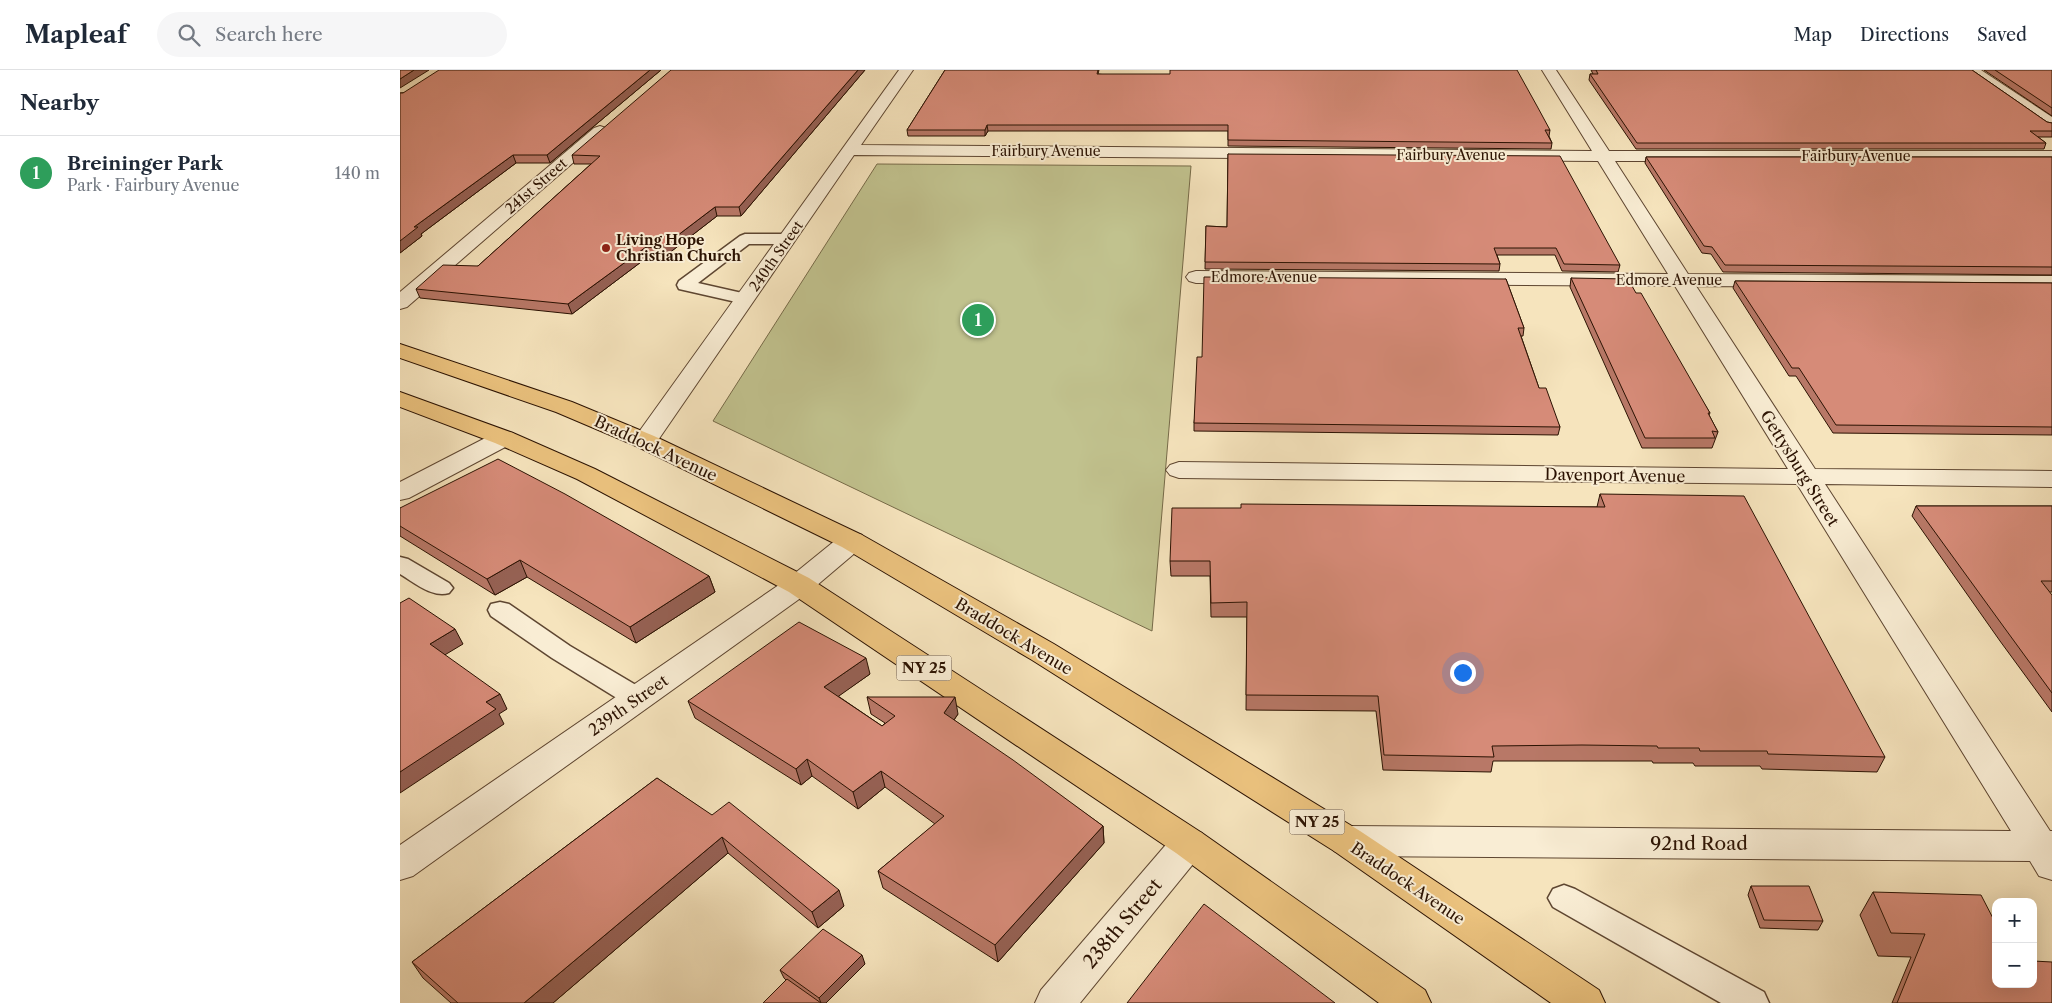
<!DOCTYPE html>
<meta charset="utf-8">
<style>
body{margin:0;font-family:"Libre Caslon Text",serif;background:#f6f6f7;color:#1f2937}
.controls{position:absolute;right:15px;bottom:15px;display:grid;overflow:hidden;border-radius:10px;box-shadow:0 5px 20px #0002}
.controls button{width:45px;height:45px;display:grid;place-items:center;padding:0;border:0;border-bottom:1px solid #e0e1e3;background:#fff;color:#1f2937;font:25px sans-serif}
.you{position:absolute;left:1062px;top:602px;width:18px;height:18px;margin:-12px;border:4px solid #fff;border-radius:50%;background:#1a73e8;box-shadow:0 0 0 8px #1a73e833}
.badge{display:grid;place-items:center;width:32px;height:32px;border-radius:50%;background:#ea580c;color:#fff;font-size:16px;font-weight:700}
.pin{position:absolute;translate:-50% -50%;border:2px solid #fff;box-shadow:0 1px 5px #0006}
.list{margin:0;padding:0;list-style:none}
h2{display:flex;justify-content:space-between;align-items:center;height:65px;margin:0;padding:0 20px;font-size:21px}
h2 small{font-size:16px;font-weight:400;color:#747a83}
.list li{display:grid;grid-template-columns:32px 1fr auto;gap:15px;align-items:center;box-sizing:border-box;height:75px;padding:0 20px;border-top:1px solid #e0e1e3}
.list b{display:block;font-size:19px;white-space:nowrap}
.list p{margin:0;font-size:16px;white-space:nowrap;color:#747a83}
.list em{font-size:16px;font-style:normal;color:#747a83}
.icon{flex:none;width:28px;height:28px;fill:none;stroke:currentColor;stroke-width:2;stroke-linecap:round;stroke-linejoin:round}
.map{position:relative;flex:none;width:1652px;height:933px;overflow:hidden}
header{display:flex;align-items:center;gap:30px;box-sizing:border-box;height:70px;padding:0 25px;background:#fff;border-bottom:1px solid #e0e1e3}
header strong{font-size:24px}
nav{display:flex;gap:28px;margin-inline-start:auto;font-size:18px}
.search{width:350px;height:45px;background:#f6f6f7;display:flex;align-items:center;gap:12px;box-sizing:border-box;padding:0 18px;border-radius:28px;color:#747a83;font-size:19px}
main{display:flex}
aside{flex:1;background:#fff}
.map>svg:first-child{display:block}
</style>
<header>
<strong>Mapleaf</strong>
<div class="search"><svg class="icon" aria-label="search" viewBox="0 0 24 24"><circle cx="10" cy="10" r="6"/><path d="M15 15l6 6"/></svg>Search here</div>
<nav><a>Map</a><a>Directions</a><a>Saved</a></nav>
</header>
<main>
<aside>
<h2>Nearby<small></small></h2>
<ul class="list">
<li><span class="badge" style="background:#2e9e5b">1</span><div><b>Breininger Park</b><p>Park · Fairbury Avenue</p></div><em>140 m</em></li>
</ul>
</aside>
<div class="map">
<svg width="1652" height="933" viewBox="0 0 1652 933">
<rect width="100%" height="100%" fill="#f6e4bd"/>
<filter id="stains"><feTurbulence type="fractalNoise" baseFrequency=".004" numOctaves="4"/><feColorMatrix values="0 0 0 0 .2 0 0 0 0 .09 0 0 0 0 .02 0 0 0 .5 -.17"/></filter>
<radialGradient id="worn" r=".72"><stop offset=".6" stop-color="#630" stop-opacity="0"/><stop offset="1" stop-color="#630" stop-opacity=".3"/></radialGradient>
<polygon fill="#c1c28e" stroke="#766a48" points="477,94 791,96 752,561 313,351"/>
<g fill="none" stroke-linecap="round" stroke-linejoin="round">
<g stroke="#5e4631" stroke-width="3">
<g id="lane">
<polygon points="345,164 387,164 392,166 395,169 392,172 387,174 349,174 298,213 351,225 353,229 351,233 345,234 279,219 277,215 279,211 340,166"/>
<path d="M0 487 8 489 49 513 53 518 49 523C32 528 15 513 0 504Z"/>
<polygon points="100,532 109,534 170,576 246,621 250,628 246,635 237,637 228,635 152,588 91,546 88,540 91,534"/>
<polygon points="1164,815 1175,819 1364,922 1369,933 1321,933 1153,837 1148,828 1153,819"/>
</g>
</g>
<g stroke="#5e4631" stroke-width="2">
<g id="street">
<polygon points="499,0 513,0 461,75 1192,81 1142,0 1156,0 1209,81 1652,81 1652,91 1215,91 1288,204 1652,206 1652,218 1296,216 1415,399 1652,401 1652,417 1425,414 1650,761 1652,761 1652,810 1639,806 1630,791 947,786 934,781 929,771 934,761 947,756 1611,761 1397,414 779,408 770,405 766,400 770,395 779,392 1388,399 1275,216 796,213 789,211 786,207 789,203 796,201 1268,204 1198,91 454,85 254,376 245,378 236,376 233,371 236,366"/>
<polygon points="1565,0 1581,0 1652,47 1652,59 1646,57"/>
<polygon points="200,56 206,58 208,61 206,64 7,237 0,239 0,222 194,58"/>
<polygon points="104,361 113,363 116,368 113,373 9,428 0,430 0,412 95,363"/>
<polygon points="452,462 462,465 466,471 462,477 409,522 13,806 0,810 0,775 389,508 442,465"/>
<polygon points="789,758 802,763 807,773 802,783 680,933 635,933 641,920 776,763"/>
</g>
</g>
<g stroke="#2b1202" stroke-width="2">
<g id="primary">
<polygon points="0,274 172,332 254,366 462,465 654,574 960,761 1199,920 1205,933 1151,933 934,781 632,590 442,477 236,376 156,342 0,288"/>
<polygon points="0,322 113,363 195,399 409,508 802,763 1025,920 1031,933 979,933 776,783 389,522 177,409 95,373 0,337"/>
</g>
</g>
<use href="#lane" fill="#f9edd4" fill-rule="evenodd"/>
<use href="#street" fill="#f9edd4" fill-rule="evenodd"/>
<use href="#primary" fill="#ebc27e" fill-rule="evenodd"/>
</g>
<g fill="#b87867" stroke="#2b1202">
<polygon points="261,0 150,93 116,93 21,164 22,166 0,183 0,23"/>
<polygon points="465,0 341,146 317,146 264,187 249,186 172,244 20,228 16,219 78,196 191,94 174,94 172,85"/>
<polygon points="545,0 699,0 698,4 1150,60 1149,66 1152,73 1151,79 828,76 828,61 588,61 585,66 508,66 507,60"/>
<polygon points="1191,0 1572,0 1647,52 1652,53 1652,67 1638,67 1646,73 1644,79 1236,79 1189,10 1190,4 1193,4"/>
<polygon points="1584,0 1652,0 1652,46"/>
<polygon points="828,84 1220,195 1218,202 1162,201 1155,185 1097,185 1100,194 1099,201 805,199 806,156 827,157"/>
<polygon points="1246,87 1652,87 1652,205 1323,202 1311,184 1302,183 1245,93"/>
<polygon points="1171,208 1236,223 1310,343 1309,345 1318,362 1312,378 1242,378 1170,217"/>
<polygon points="1106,209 1124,258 1123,266 1121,266 1139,318 1160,357 1158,365 794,361 794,353 802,287"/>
<polygon points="1335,211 1652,213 1652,365 1433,363 1396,306 1389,306 1333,218"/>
<polygon points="1200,424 1485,687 1477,702 1362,699 1360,696 1295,696 1293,693 1253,693 1252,691 1093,691 1091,702 983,700 976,641 846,640 847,547 811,547 810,506 771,506 770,491 841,438 1197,437"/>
<polygon points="1516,436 1652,436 1652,522 1649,522 1652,525 1652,642 1600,571 1512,446"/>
<polygon points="0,438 309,506 315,522 236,573 127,507 95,525 0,466"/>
<polygon points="470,604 438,626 482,656 485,653 471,644 467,627 558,644 554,650 703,756 704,773 598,892 483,818 478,801 535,754 485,717 458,739 412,706 401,715 295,648 288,631"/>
<polygon points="257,708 444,836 418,858 328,783 153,933 51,933 23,908 12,892"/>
<polygon points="1351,816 1423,851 1418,860 1360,858 1348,825"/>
<polygon points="1473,822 1596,914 1652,933 1492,933 1511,887 1478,886 1460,845"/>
<polygon points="465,894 426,933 363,933 386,910 384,908 380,900"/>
</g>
<g fill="#966154" stroke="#2b1202">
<polygon points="14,0 29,0 0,18 0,9"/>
<polygon points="250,0 261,0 150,93 147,85"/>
<polygon points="458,0 465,0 341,146 339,137"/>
<polygon points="587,55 588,61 585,66 585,60"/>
<polygon points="113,85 116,93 21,164 22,166 0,183 0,171 14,157"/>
<polygon points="315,137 317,146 264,187 261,178"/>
<polygon points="246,177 249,186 172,244 168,234"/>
<polygon points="120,490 127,507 95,525 87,509"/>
<polygon points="309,506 315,522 236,573 230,557"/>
<polygon points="55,559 63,574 38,589 30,574"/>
<polygon points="466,588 470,604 429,633 424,617"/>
<polygon points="100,624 107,639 99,644 104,654 0,723 0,702 86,632"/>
<polygon points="555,627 558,644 547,660 544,643"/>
<polygon points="407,689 412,706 401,715 396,699"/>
<polygon points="481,701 485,717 458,739 453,722"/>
<polygon points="703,756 704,773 598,892 595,875"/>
<polygon points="322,767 328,783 153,933 124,933"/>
<polygon points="439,820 444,836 418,858 412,842"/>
<polygon points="462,885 465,894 426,933 421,933 419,928"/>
</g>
<g fill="#d68b78" stroke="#2b1202">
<polygon points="0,0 14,0 0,9"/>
<polygon points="39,0 250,0 147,85 113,85 14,157 18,157 0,171 0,23 3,23"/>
<polygon points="271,0 458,0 339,137 315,137 261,178 246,177 168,234 16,219 43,195 78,196 200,86 172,85"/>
<polygon points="545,0 698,0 697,4 770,4 770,0 1117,0 1137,36 1150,60 1145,60 1152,73 828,70 828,55 587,55 585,60 507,60"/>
<polygon points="1196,0 1572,0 1647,52 1652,53 1652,61 1630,61 1646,73 1237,73 1190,4 1198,4"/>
<polygon points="1595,0 1652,0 1652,38"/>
<polygon points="828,84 1160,86 1220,195 1164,194 1156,178 1094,178 1100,194 805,192 806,156 827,157"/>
<polygon points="1246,87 1652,87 1652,197 1325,195 1312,177 1304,176"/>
<polygon points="804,207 1106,209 1124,258 1118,258 1139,318 1146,318 1160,357 794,353 797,287 802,287"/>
<polygon points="1171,208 1228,209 1236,223 1241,223 1310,343 1308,343 1318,362 1312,361 1315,368 1245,368"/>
<polygon points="1335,211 1652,213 1652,357 1436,355 1399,298 1392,298"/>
<polygon points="98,389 165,424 309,506 230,557 120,490 87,509 0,456 0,438"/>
<polygon points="1200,424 1344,426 1485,687 1368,684 1367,681 1300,681 1299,678 1258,678 1257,676 1182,675 1092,676 1094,687 984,685 978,626 846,625 847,532 811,533 810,491 770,491 772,438 841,438 841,434 1205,437"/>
<polygon points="1516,436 1652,436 1652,511 1641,511 1652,525 1652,623 1606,560"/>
<polygon points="9,528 55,559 30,574 100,624 86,632 96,639 0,702 0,533"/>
<polygon points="399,552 466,588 424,617 482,656 495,646 467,627 555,627 544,643 613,690 703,756 595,875 478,801 544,746 481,701 453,722 407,689 396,699 288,631"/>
<polygon points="257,708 312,745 329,732 439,820 412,842 322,767 124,933 58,933 12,892"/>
<polygon points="1351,816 1409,816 1423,851 1364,850"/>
<polygon points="1473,822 1581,825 1596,854 1596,914 1633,914 1633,891 1652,892 1652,933 1497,933 1525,864 1491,863"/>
<polygon points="804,834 935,933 727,933"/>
<polygon points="423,859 462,885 419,928 380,900"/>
<polygon points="387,909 421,933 363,933"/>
</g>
<circle fill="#8f2418" stroke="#f9edd4" stroke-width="2" cx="206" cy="178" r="5"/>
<g text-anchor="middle" stroke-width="4" stroke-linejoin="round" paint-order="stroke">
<g font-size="14" fill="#2b1202" stroke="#f9edd4">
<text x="646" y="86">Fairbury Avenue</text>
<text x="1051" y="90">Fairbury Avenue</text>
<text x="1456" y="91">Fairbury Avenue</text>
<text transform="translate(136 116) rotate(-41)" y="5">241st Street</text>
<text transform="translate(376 186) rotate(-55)" y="5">240th Street</text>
<text x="864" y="212">Edmore Avenue</text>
<text x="1269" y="215">Edmore Avenue</text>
</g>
<g font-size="14" font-weight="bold" fill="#2b1202" stroke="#f9edd4" text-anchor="start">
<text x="216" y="175">Living Hope<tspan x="216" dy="16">Christian Church</tspan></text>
</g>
<g fill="#f9edd4" stroke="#695441" stroke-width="1">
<rect x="496.5" y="585.5" width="55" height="25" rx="4"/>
<rect x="889.5" y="739.5" width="55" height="25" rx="4"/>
</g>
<g font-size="15" font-weight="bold" fill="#2b1202">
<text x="524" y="603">NY 25</text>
<text x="917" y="757">NY 25</text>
</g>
<g font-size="16" fill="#2b1202" stroke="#f9edd4">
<text transform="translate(256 378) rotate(25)" y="6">Braddock Avenue</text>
<text transform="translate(1400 398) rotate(58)" y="6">Gettysburg Street</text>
<text transform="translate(1215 405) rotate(1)" y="6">Davenport Avenue</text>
<text transform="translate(614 566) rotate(31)" y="6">Braddock Avenue</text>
<text transform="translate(228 635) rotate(-35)" y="6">239th Street</text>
<text transform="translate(1008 813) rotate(34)" y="6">Braddock Avenue</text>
</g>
<g font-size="19" fill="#2b1202" stroke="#f9edd4">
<text x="1299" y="780">92nd Road</text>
<text transform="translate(722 853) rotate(-50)" y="7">238th Street</text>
</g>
</g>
<rect width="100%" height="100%" filter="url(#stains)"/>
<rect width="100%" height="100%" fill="url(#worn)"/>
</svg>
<div class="controls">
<button>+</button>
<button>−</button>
</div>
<div class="you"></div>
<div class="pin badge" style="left:578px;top:250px;background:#2e9e5b">1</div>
</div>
</main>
